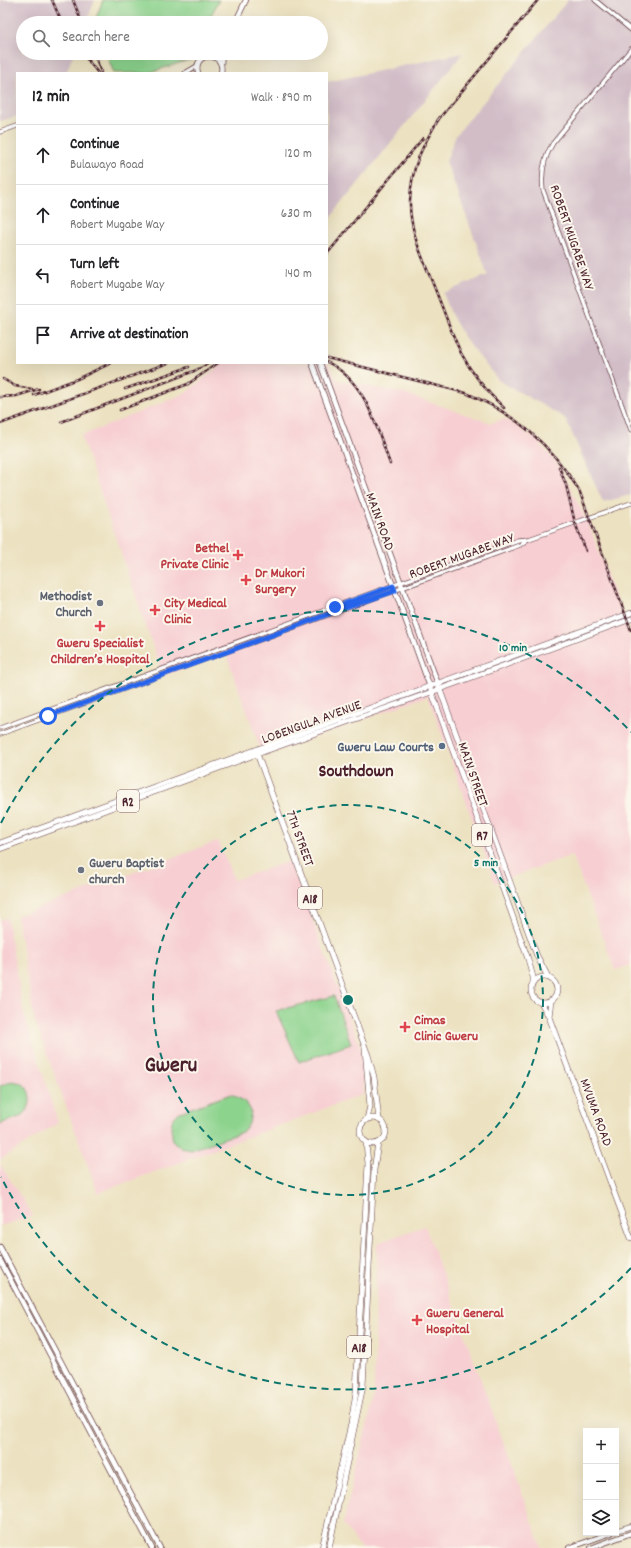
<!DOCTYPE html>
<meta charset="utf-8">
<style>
body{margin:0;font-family:Dekko,sans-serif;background:#f2f2f2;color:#202124}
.controls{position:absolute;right:12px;bottom:12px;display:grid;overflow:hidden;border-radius:0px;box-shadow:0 4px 16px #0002}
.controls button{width:36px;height:36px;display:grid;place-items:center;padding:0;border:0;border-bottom:1px solid #e0e0e0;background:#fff;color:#202124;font:20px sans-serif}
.stop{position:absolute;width:12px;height:12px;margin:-9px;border:3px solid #2563eb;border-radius:50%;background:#fff}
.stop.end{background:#2563eb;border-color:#fff;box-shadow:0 1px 4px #0008}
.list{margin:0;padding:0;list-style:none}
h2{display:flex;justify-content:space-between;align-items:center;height:52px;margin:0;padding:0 16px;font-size:17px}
h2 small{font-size:13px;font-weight:400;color:#757577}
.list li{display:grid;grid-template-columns:26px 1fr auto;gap:12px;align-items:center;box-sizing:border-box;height:60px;padding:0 16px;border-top:1px solid #e0e0e0}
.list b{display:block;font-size:15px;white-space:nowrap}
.list p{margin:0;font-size:13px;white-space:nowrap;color:#757577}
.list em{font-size:13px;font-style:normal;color:#757577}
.icon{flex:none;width:22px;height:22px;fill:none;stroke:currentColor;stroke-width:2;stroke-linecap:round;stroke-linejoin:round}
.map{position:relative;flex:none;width:631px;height:1548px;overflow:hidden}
.search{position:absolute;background:#fff;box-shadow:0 4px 16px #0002;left:16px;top:16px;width:312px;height:44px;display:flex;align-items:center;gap:10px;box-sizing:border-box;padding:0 14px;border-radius:22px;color:#757577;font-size:15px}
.panel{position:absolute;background:#fff;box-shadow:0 4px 16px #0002;left:16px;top:72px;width:312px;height:292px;border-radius:0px}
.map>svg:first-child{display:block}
</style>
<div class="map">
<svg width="631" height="1548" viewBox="0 0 631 1548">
<rect width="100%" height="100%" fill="#fbf7ec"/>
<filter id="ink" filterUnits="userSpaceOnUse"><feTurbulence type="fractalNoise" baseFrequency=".025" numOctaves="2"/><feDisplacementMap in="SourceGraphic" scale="8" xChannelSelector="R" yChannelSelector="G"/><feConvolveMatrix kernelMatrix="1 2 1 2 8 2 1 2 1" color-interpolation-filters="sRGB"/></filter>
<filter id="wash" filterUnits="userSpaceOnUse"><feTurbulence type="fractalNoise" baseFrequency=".012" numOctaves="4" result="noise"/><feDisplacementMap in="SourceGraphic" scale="16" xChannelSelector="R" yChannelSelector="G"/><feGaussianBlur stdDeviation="0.9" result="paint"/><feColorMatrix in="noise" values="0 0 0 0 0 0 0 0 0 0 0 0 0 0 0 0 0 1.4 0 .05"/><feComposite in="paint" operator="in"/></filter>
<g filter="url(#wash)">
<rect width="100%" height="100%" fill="#ece2c1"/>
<g fill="#f7cfd3">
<polygon points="223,363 328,363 337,380 403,393 491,423 505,419 536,439 559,466 589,525 631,641 631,965 615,970 572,855 495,883 428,696 263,756 226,654 163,676 81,436 186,393"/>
<polygon points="218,841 234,880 290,861 361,1049 364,1094 98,1193 34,1019 17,916"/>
<polygon points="7,918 23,1010 58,1123 0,1160 0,920"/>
<polygon points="0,1164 33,1216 0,1226"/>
<polygon points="425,1226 542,1548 361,1548 343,1524 374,1397 377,1243"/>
</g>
<g fill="#d2bdc7">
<polygon points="0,0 95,0 86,23 23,23 23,53 74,53 66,73 17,73 17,116 0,121"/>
<polygon points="568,0 631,0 631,495 603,502 565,418 498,380 466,340 452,316 443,293 488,275 446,161 456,135"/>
<polygon points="463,53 327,222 327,82"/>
</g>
<g fill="#8cd38d" stroke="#6b795c">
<polygon points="103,0 219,0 207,23 94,23"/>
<polygon points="106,53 194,53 192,59 148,73 114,73"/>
<polygon points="334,996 351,1044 299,1062 276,1011"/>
<path d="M12 1081C15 1082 19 1082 21 1083 32 1089 33 1106 24 1114 18 1119 7 1121 0 1124V1086Z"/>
<path d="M231 1094 246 1102 251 1111 249 1124 242 1132 191 1150 181 1148 173 1141C171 1128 168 1121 180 1112Z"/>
</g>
</g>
<g filter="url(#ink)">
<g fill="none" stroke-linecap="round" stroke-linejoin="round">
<g stroke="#623c42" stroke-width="5">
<g id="minor">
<polyline points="595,0 631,30"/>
<path d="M631 49 553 143C544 157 541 173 543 190L631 430"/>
<polyline points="185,73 197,66"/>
<polyline points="0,132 17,126"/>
<polyline points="0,728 518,540 529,539 631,503"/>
<polyline points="0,734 520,545 528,539"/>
</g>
</g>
<g stroke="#623c42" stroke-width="6">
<g id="major">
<polyline points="235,23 246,0"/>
<polyline points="221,65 222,53"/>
<path d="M198 73C192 51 226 51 221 73"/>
<polyline points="312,363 430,687"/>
<polyline points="320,363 438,684"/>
<polyline points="0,1247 160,1548"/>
<polyline points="0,1260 152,1548"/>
<polyline points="616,1531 631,1526"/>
<polyline points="569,1548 611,1533"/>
<polyline points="591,1548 631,1533"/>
</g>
</g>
<g stroke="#623c42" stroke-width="6">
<g id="highway">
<polyline points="439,687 537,956 548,977"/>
<polyline points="431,690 528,959 533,977 533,983"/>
<polyline points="256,751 368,1055 374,1077 379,1120"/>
<polyline points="0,843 631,613"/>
<polyline points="0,849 257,754 440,689 631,619"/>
<circle cx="544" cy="990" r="13"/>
<polyline points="541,1002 549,1017 631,1238"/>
<polyline points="549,1017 551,1000"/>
<polyline points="365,1049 370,1106 367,1119"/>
<circle cx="373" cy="1131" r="13"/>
<polyline points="322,1548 351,1424 356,1392 368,1164 366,1142"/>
<polyline points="329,1548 363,1386 374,1170 378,1143"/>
</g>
</g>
<use href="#minor" stroke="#fff" stroke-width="3.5"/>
<use href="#major" stroke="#fff" stroke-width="4.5"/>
<use href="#highway" stroke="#fff" stroke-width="5"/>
<g stroke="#4a1f2b" stroke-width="2.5">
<g id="rail">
<polyline points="52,0 62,23"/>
<polyline points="73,0 82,23"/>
<polyline points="82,53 98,73"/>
<polyline points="94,53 101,72"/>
<path d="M440 117C422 146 411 167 410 201 409 233 426 265 437 294 445 314 452 334 461 353 472 374 487 392 504 408"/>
<polyline points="437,121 538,0"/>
<polyline points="327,254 423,138"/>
<path d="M327 358 466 393C516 414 550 444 579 490L631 630"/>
<path d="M327 362C366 381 376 426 390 464"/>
<polyline points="3,379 15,386 32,389"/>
<polyline points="125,389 189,367"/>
<polyline points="34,395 77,379 111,363"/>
<polyline points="0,397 16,396 39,389"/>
<polyline points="120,410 188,384 218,363"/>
<polyline points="61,422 194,371 210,363"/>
<polyline points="0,424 168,363"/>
<polyline points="559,467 566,485 575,523 586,551"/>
</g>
</g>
<use href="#rail" stroke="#fbf7ec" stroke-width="1" stroke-dasharray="3" stroke-linecap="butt"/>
</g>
</g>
<g fill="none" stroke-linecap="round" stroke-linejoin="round" filter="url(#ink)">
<polyline stroke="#2563eb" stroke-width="5" points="48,716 221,654 337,611 395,591 393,586 335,607"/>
</g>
<g fill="none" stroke="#0f766e" stroke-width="2" stroke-dasharray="7 5">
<circle cx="348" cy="1000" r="195"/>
<path d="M631 1268A390 390 0 0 1 1 1177M1 823A390 390 0 0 1 631 732"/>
</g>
<g fill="#e0444e" stroke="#fbf7ec" stroke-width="1.5">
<path d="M236 549h4v4h4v4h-4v4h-4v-4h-4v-4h4z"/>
<path d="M244 574h4v4h4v4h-4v4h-4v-4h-4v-4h4z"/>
<path d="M153 604h4v4h4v4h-4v4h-4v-4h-4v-4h4z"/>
<path d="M98 620h4v4h4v4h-4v4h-4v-4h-4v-4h4z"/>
<path d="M403 1021h4v4h4v4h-4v4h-4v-4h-4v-4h4z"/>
<path d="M415 1314h4v4h4v4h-4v4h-4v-4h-4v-4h4z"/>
</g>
<g fill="#6b7280" stroke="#fbf7ec" stroke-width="1.5">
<circle cx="100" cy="603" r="4"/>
<circle cx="81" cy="870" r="4"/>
</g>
<circle fill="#5c6f8a" stroke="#fbf7ec" stroke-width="1.5" cx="442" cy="746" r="4"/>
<g text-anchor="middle" stroke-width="4" stroke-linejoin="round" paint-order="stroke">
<g fill="#fbf7ec" stroke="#7f6065" stroke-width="1">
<rect x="117" y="790" width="22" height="22" rx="3"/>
<rect x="472" y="824" width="20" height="22" rx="3"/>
<rect x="298" y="887" width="24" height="22" rx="3"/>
<rect x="347" y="1336" width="24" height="22" rx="3"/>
</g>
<g font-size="13" font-weight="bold" fill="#4a1f2b">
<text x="128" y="806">R2</text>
<text x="482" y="840">R7</text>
<text x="310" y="903">A18</text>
<text x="359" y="1352">A18</text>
</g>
<g font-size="14" fill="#4a1f2b" stroke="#fbf7ec">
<text transform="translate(573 237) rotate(71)" y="5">ROBERT MUGABE WAY</text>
<text transform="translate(381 521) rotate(70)" y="5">MAIN ROAD</text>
<text transform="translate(461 555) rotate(-20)" y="5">ROBERT MUGABE WAY</text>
<text transform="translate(311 721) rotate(-20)" y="5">LOBENGULA AVENUE</text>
<text transform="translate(474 774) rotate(71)" y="5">MAIN STREET</text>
<text transform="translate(301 838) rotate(70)" y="5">7TH STREET</text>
<text transform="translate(597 1112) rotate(70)" y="5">MVUMA ROAD</text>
</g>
<g font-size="14" font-weight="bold" fill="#be3a42" stroke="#fbf7ec" text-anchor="start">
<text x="229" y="552" text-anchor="end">Bethel<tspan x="229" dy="16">Private Clinic</tspan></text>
<text x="255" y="577">Dr Mukori<tspan x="255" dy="16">Surgery</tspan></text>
<text x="164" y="607">City Medical<tspan x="164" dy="16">Clinic</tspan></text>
<text x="100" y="647" text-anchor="middle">Gweru Specialist<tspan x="100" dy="16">Children’s Hospital</tspan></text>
<text x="414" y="1024">Cimas<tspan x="414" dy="16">Clinic Gweru</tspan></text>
<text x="426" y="1317">Gweru General<tspan x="426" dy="16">Hospital</tspan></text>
</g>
<g font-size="14" font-weight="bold" fill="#5b616d" stroke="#fbf7ec" text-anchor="end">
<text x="92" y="600">Methodist<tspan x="92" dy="16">Church</tspan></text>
<text x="89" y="867" text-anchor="start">Gweru Baptist<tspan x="89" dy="16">church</tspan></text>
</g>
<g font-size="14" font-weight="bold" fill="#4e5e75" stroke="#fbf7ec" text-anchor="end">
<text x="434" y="751">Gweru Law Courts</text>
</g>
<g font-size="18" font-weight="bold" fill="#4a1f2b" stroke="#fbf7ec">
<text x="356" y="776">Southdown</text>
</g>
<g font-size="22" font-weight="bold" fill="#4a1f2b" stroke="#fbf7ec">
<text x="171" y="1071">Gweru</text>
</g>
</g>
<circle cx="348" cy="1000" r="6" fill="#0f766e" stroke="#fbf7ec" stroke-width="2"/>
<g font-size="12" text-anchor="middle" font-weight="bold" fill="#0f766e" stroke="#fbf7ec" stroke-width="4" stroke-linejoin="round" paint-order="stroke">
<text x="513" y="651">10 min</text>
<text x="486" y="866">5 min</text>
</g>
</svg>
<div class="controls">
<button>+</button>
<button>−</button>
<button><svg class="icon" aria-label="layers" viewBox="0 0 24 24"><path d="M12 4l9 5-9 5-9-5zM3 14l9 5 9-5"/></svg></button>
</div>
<div class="stop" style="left:48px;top:716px"></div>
<div class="stop end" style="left:335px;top:607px"></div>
<div class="search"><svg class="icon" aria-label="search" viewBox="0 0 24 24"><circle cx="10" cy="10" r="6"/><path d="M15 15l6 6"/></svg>Search here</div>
<section class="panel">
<h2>12 min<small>Walk · 890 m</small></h2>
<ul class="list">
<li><svg class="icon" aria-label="ahead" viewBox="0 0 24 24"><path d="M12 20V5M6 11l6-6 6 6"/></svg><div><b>Continue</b><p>Bulawayo Road</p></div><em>120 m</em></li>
<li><svg class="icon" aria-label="ahead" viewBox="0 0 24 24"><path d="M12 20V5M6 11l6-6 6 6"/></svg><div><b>Continue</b><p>Robert Mugabe Way</p></div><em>630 m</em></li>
<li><svg class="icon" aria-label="left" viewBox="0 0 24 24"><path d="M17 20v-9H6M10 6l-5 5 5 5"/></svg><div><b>Turn left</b><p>Robert Mugabe Way</p></div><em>140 m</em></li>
<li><svg class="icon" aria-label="arrive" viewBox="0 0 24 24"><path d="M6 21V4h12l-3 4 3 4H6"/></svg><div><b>Arrive at destination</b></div></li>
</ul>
</section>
</div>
